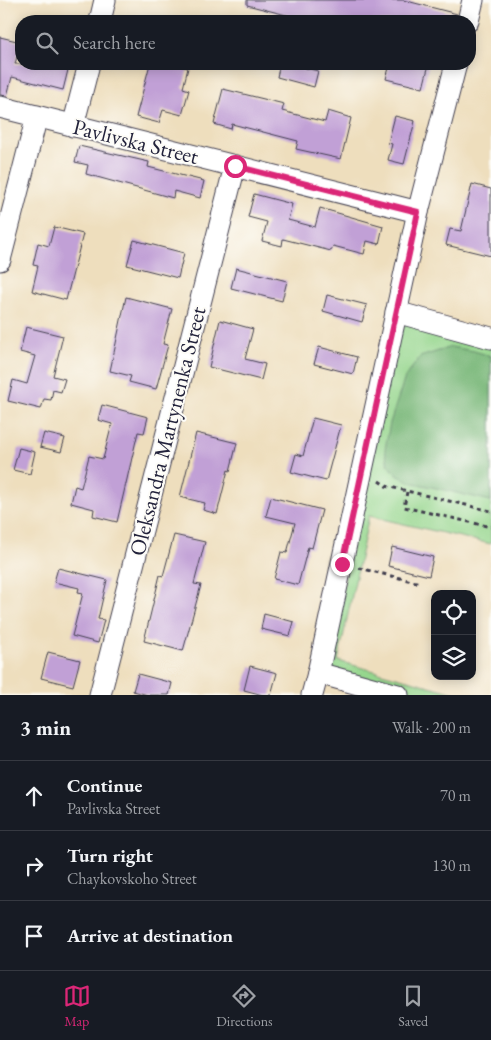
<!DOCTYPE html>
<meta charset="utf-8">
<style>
body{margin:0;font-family:"EB Garamond",serif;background:#242831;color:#f1f3f6}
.controls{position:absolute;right:15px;bottom:15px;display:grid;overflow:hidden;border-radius:10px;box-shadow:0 2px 12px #0003}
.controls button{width:45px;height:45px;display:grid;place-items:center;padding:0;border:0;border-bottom:1px solid #363941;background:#171b24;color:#f1f3f6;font:25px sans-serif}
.stop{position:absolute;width:15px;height:15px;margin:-11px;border:4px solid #db2777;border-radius:50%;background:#fff}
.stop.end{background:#db2777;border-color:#fff;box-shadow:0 1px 5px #0008}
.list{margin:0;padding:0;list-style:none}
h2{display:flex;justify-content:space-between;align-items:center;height:65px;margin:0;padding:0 20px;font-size:21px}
h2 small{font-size:16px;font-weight:400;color:#9ea1a6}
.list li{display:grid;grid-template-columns:32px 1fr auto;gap:15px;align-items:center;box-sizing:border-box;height:70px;padding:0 20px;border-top:1px solid #363941}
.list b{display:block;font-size:19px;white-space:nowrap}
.list p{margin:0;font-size:16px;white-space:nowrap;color:#9ea1a6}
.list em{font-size:16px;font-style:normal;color:#9ea1a6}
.icon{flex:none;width:28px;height:28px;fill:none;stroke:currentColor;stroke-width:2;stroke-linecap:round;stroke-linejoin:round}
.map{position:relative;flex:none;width:491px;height:695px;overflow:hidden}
.search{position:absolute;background:#171b24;box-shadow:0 2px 12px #0003;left:15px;right:15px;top:15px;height:55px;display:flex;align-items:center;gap:12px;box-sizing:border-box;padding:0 18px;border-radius:20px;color:#9ea1a6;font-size:19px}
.sheet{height:275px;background:#171b24}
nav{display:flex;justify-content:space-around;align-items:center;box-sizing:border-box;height:70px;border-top:1px solid #363941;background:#171b24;font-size:14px;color:#9ea1a6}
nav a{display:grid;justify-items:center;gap:2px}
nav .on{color:#db2777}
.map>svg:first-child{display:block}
</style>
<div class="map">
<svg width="491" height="695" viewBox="0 0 491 695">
<rect width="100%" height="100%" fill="#fdfcf7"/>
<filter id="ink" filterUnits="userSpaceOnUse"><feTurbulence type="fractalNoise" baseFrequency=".02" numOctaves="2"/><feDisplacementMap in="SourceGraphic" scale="10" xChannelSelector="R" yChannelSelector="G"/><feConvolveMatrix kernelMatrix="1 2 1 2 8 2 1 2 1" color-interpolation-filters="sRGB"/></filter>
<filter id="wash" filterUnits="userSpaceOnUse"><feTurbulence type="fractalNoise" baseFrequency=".0096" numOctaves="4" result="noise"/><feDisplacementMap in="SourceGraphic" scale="20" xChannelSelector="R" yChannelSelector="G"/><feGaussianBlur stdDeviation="1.12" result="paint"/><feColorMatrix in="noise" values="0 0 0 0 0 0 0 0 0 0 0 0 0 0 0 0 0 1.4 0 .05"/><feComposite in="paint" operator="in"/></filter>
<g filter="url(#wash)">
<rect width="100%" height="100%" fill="#eedebd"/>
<polygon fill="#95d68d" stroke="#5c7c64" points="401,319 491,344 491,544 369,516 338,661 462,695 417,695 325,670"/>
<polygon fill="#78b778" stroke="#4d6c5a" points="451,347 474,351 491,356 491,501 410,482 397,475 388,465 385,449 390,423 405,377 420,357"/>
<g id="blocks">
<g fill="#c1a0d6">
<polygon points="247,0 403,0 457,14 456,21 310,21 247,5"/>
<polygon points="0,37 21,42 15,64 60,64 69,66 63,90 12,77 7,96 0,95"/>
<polygon points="150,64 172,64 188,68 183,88 189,90 182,115 163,110 159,123 136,117"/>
<polygon points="280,64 289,64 318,71 314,87 277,77"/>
<polygon points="390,64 429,64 423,88 386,79"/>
<polygon points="223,89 284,104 282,111 325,122 328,111 351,118 341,159 296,149 298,141 232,124 231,129 214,124"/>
<polygon points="395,116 415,121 404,164 388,160 392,144 388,143"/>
<polygon points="79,146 149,162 148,167 204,181 200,198 174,191 173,198 86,174 88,165 75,162"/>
<polygon points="472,184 491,189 491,256 446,245 450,229 461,231"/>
<polygon points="254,194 292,204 288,220 315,227 320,208 383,226 379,244 367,241 364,254 333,246 331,251 283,239 282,246 262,241 267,222 248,217"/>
<polygon points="54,227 83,234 66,300 32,291 38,266 33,265 38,243 49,246"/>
<polygon points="134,240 184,253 178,278 127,265"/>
<polygon points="236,268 287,281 282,301 231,288"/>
<polygon points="327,295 367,305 362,322 323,311"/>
<polygon points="126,297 172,309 163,344 168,345 156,389 129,382 131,376 110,371"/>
<polygon points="220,320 253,329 245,359 265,364 261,380 209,367"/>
<polygon points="26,327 63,336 53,376 65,379 61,392 53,390 51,400 44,399 41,409 8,401 13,380 27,384 35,356 20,352"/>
<polygon points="319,347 357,357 353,374 314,364"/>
<polygon points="102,405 148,417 144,433 138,432 117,522 93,516 94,509 71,503 75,486 81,488 89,456 103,459 112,424 98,420"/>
<polygon points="313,418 341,425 326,481 291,472 296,454 303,456"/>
<polygon points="44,433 65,438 61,452 40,447"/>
<polygon points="196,433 237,443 230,471 228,470 217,514 203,510 205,503 180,497"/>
<polygon points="19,448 35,452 30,474 13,470"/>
<polygon points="271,497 322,510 312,548 308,547 298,585 274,579 281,552 287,553 295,523 266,516"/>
<polygon points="174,535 205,542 194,584 201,585 183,651 144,641 160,575 163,576"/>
<polygon points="392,547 433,557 429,576 388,566"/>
<polygon points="58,568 107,580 98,619 104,620 98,643 72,636 83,593 78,592 79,588 54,582"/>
<polygon points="264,614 294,622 290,636 261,629"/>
<polygon points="48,652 80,660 73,686 41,678"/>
<polygon points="250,666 277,673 271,695 263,695 244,690"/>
<polygon points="138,674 172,683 169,695 148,695 133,691"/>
</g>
</g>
</g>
<g filter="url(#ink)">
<use href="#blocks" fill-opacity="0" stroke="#413e4e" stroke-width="1"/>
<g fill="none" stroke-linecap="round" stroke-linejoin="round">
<g stroke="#413e4e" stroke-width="23">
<g id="minor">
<polyline points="100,21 105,0"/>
<polyline points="468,21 473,0"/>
<polyline points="0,107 418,212"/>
<polyline points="73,126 89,64"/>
<polyline points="0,260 37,116"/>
<polyline points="396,312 491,338"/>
<polyline points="318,673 398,695"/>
<polyline points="100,695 235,166"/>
<polyline points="312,695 318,673 418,212 456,64"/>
</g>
</g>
<g stroke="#413e4e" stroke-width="3" stroke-dasharray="4 4" stroke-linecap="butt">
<polyline points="379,481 386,486 491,511"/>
<polyline points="407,492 404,507 491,527"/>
<polyline points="359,568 420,583"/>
</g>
<use href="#minor" stroke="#fff" stroke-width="21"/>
</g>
</g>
<g fill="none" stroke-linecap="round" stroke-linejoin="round" filter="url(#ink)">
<polyline stroke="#db2777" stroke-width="6" points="235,166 418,212 342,564"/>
</g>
<g text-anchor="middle" stroke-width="4" stroke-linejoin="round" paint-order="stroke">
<g font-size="22" fill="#22223b" stroke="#fdfcf7">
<text transform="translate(136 141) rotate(14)" y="8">Pavlivska Street</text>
<text transform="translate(167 431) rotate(-76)" y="8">Oleksandra Martynenka Street</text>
</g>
</g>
</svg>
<div class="controls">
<button><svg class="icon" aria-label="locate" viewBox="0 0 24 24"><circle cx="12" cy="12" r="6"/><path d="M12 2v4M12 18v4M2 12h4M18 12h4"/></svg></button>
<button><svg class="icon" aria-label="layers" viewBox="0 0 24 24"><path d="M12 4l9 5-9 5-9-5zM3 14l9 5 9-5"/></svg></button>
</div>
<div class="stop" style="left:235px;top:166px"></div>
<div class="stop end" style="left:342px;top:564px"></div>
<div class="search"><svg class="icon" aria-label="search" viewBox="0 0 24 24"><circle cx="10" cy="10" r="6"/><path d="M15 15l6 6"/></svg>Search here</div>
</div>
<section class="sheet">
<h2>3 min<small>Walk · 200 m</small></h2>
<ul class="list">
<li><svg class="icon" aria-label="ahead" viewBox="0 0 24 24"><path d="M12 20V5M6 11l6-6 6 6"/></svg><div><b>Continue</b><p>Pavlivska Street</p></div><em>70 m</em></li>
<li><svg class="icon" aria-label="right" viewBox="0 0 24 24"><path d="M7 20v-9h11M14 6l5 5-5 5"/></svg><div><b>Turn right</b><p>Chaykovskoho Street</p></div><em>130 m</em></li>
<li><svg class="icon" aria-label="arrive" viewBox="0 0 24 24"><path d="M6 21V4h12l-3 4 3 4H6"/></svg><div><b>Arrive at destination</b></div></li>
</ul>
</section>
<nav>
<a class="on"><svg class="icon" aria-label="map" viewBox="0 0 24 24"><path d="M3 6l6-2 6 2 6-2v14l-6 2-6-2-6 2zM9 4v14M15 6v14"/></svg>Map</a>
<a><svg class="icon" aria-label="directions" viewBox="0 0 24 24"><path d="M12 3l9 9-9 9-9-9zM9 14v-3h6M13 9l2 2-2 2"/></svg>Directions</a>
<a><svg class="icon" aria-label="saved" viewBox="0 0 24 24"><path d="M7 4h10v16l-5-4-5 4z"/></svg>Saved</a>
</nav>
